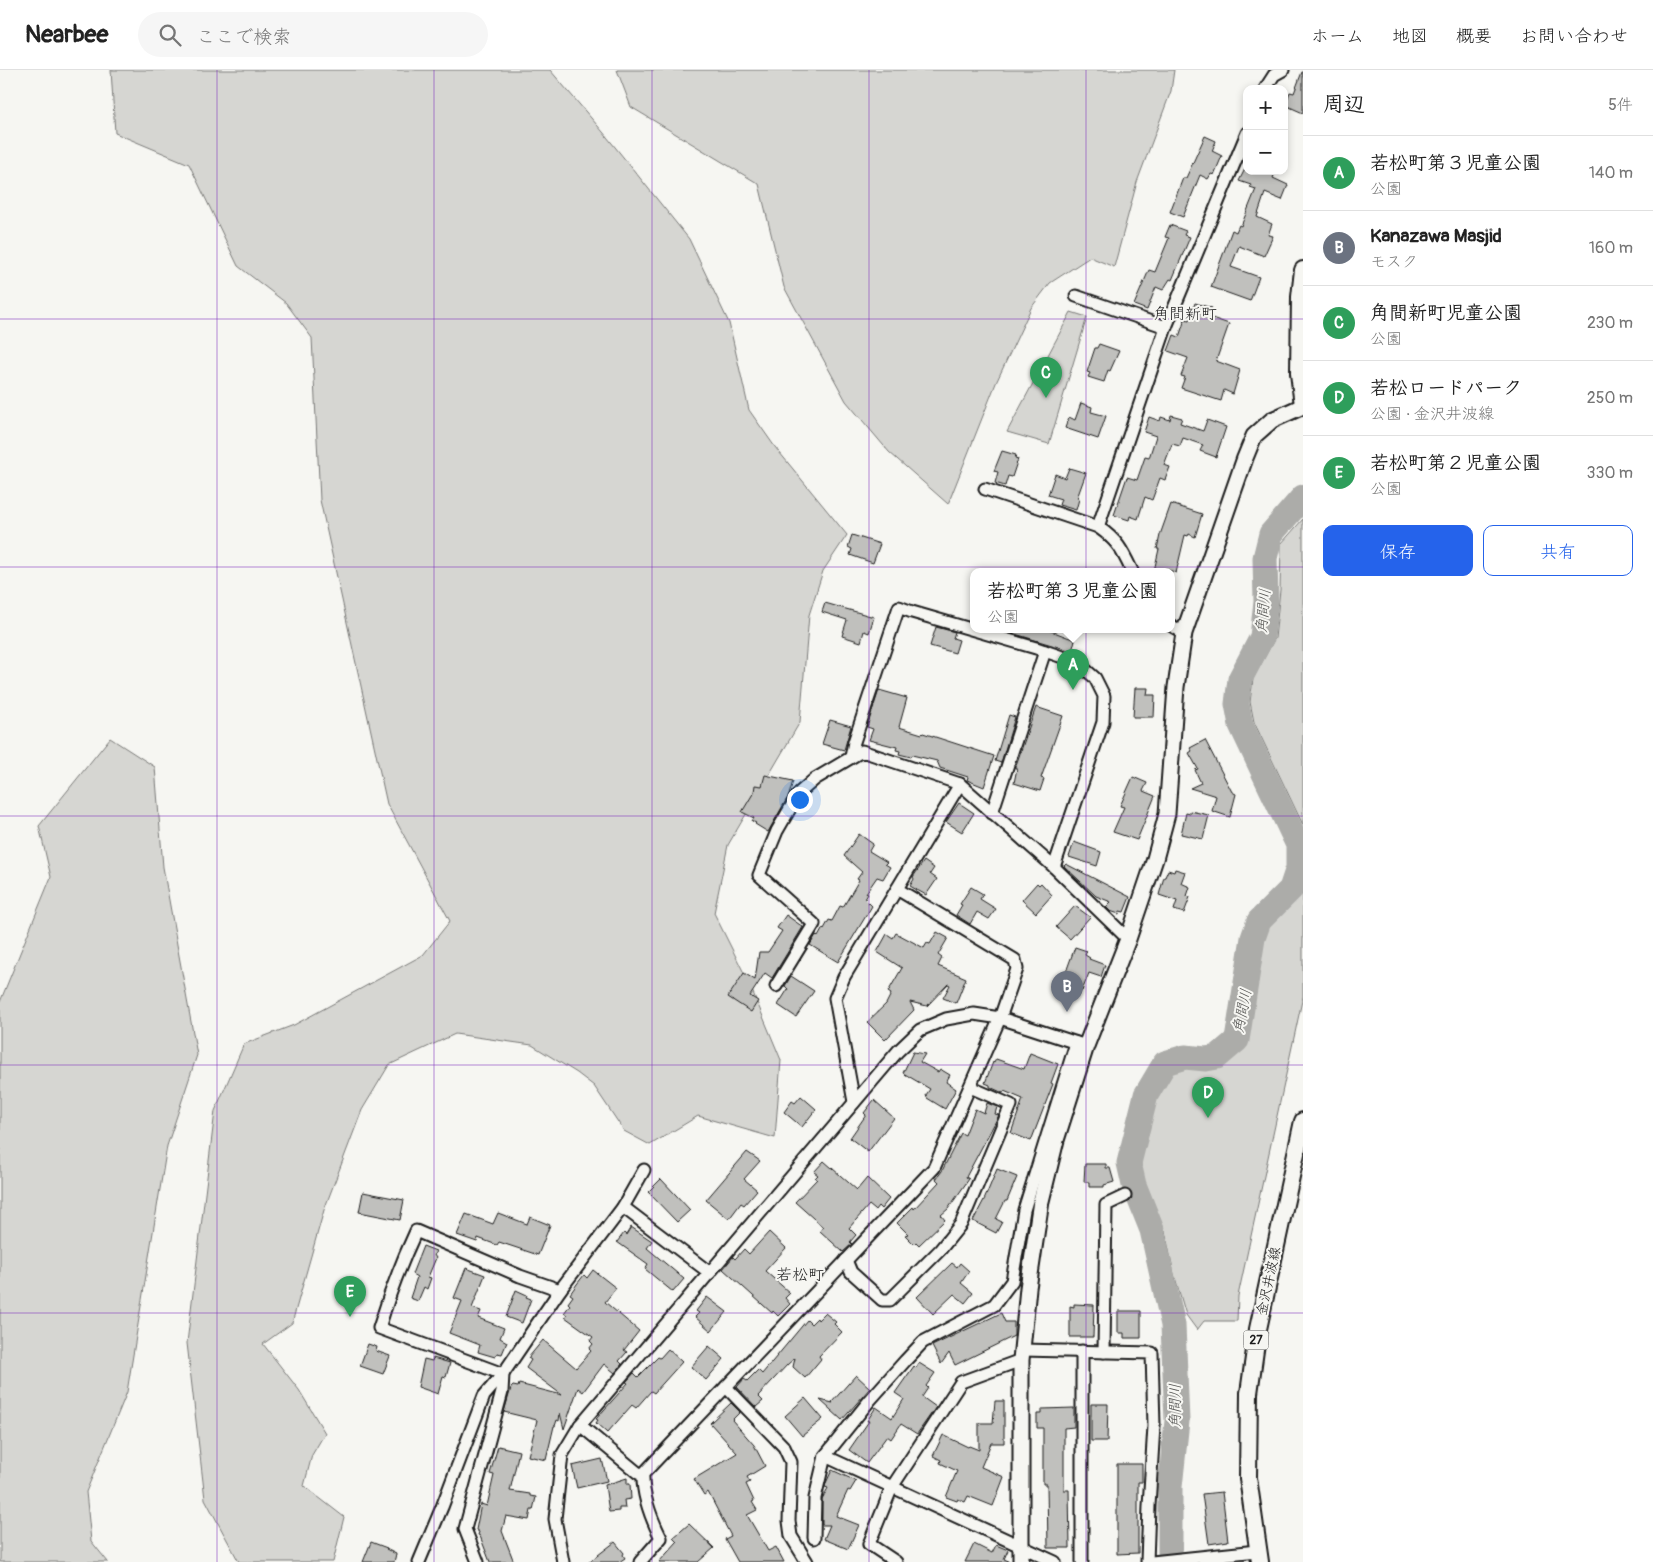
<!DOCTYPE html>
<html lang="ja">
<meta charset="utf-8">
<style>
body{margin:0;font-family:Pangolin,"Klee One",sans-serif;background:#f6f6f6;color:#222}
.controls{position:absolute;right:15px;top:15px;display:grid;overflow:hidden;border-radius:10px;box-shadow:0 2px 8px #0003}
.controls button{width:45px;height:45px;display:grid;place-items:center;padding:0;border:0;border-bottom:1px solid #e0e0e0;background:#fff;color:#222;font:25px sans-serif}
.you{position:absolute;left:799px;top:729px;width:18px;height:18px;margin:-12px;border:4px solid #fff;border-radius:50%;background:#1a73e8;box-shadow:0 0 0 8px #1a73e833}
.badge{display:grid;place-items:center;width:32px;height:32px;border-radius:50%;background:#2563eb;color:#fff;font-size:16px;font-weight:700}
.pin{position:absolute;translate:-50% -41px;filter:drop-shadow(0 1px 2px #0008)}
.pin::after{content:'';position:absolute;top:26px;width:18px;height:15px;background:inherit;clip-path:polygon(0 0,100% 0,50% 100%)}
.popup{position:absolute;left:970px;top:498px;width:205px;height:65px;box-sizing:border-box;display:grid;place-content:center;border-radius:10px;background:#fff;filter:drop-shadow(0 1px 4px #0005);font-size:16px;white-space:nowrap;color:#767676}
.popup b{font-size:19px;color:#222}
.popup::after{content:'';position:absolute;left:50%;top:100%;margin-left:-10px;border:10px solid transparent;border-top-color:#fff}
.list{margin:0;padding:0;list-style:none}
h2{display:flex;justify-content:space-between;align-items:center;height:65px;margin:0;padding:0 20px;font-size:21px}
h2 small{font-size:16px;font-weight:400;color:#767676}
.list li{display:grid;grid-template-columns:32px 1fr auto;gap:15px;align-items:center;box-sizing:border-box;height:75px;padding:0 20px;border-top:1px solid #e0e0e0}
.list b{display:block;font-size:19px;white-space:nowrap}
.list p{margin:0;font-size:16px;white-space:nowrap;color:#767676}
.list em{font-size:16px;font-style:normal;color:#767676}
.actions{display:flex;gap:10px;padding:15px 20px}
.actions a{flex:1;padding:11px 0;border:1px solid #2563eb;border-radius:10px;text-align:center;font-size:18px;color:#2563eb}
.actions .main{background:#2563eb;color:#fff}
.icon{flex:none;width:28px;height:28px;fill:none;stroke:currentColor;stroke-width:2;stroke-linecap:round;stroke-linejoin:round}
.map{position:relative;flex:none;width:1303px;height:1492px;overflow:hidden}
header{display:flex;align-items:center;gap:30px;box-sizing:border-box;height:70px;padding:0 25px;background:#fff;border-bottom:1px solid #e0e0e0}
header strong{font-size:24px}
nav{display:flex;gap:28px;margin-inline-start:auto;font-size:18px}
.search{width:350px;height:45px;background:#f6f6f6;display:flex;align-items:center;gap:12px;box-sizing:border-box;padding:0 18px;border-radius:28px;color:#767676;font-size:19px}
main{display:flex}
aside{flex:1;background:#fff}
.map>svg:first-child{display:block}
</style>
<header>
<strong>Nearbee</strong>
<div class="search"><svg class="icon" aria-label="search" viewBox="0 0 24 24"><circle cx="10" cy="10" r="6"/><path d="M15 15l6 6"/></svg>ここで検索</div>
<nav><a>ホーム</a><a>地図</a><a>概要</a><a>お問い合わせ</a></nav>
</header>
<main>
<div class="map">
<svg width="1303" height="1492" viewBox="0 0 1303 1492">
<rect width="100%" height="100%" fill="#f6f6f2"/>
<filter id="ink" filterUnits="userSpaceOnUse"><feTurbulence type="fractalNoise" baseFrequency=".02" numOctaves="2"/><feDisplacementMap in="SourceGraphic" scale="10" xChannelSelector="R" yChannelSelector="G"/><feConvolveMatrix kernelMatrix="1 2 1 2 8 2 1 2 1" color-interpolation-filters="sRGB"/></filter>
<g filter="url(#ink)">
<g fill="#d6d6d2" stroke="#797977">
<polygon points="111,0 550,0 603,62 689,169 729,253 749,340 775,377 847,465 823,501 809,545 800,652 728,775 714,843 749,913 781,990 775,1068 698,1046 650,1075 624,1061 594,1016 577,1003 532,975 455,964 389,995 362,1040 324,1140 292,1253 263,1274 299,1320 325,1363 312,1385 304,1416 344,1447 333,1492 239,1492 205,1429 187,1273 215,1041 244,974 294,955 423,885 450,851 387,734 320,430 312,268 286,233 238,196 189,94 115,63"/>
<polygon points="617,0 1174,0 1171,21 1137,112 1114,197 1090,187 1050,213 1031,238 996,313 948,434 889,382 846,331 784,217 759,114 631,37"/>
<polygon points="1071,242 1087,247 1049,374 1007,362"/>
<polygon points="1303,449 1303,755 1254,652 1250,632 1253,609 1275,568 1280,520 1281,474"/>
<polygon points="110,668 155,697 163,797 197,985 167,1076 127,1322 86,1422 91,1471 108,1492 0,1492 0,932 51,807 39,756"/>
<polygon points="1303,815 1303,926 1238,1226 1237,1251 1204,1251 1197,1260 1186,1245 1174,1204 1165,1161 1155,1138 1134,1115 1129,1093 1146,1025 1165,993 1185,987 1206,989 1217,987 1237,970 1267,858 1302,819"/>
</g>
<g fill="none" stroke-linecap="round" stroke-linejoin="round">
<polyline stroke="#acaca9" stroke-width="25" points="1171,1492 1170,1481 1170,1417 1177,1351 1173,1255 1152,1160 1134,1115 1129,1093 1146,1025 1165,993 1185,987 1206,989 1217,987 1237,970 1253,868 1259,851 1291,819 1298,798 1298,775 1241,655 1237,634 1240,609 1262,567 1266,532 1265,488 1271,464 1303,427"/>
</g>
<g fill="#c0c0bd" stroke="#1c1c1c">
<polygon points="1302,2 1303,2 1303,43 1285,35 1290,22 1294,23"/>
<polygon points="1205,66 1216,71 1212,81 1222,86 1214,105 1211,104 1208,109 1200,105 1183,147 1170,142 1183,108 1186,108"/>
<polygon points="1245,99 1247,101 1276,101 1273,108 1288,115 1282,130 1265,123 1257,147 1272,154 1268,165 1273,166 1264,186 1239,176 1231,197 1259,207 1250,231 1211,217 1232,160 1236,162 1239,155 1241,156 1256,119 1250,117 1251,115 1239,111"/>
<polygon points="1170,155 1186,161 1184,165 1190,167 1172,210 1170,209 1163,220 1156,217 1147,240 1134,235 1149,200 1155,202 1169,168 1165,167"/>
<polygon points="1195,233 1212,238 1209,247 1229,254 1216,291 1240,300 1233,324 1224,320 1221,331 1181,318 1185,307 1181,306 1188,288 1168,281 1174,265 1179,267 1185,249 1189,250"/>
<polygon points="1099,274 1119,281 1110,301 1108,300 1104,312 1088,307 1090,303 1087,302 1095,278 1097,278"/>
<polygon points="1081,333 1092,337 1091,342 1106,346 1098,369 1065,358 1069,347 1075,350"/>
<polygon points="1171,345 1182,348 1180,353 1203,361 1207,350 1226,357 1216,387 1200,381 1203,375 1183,368 1180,376 1172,374 1164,395 1170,397 1165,410 1160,408 1152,430 1145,427 1138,449 1130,446 1129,450 1114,445 1127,407 1137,410 1145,387 1149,388 1156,366 1144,362 1149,347 1160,351 1161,347 1170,350"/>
<polygon points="1002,381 1016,385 1015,388 1018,389 1012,407 1008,406 1005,416 995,413 998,402 994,401"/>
<polygon points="1069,398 1086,403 1077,428 1079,429 1076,440 1059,435 1061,429 1048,425 1055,404 1065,408"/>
<polygon points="1171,434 1202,444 1195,467 1189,464 1188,466 1185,465 1176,503 1172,501 1154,501 1159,479 1157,479 1160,465"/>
<polygon points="852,465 880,474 873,493 850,485 852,479 848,477"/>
<polygon points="825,533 874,547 869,563 864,561 861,572 842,566 847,550 822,542"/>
<polygon points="936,557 955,562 953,568 959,570 955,583 930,576"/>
<polygon points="1005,559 1046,559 1075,570 1072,581 1005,561"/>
<polygon points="1135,618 1148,618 1147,625 1155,625 1154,647 1133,647"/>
<polygon points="879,620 907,628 899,657 922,664 923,663 994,686 984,717 967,710 968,707 940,698 937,691 912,685 911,687 899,684 900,681 896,680 897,677 869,670 873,659 867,657"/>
<polygon points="1036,637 1063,646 1041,708 1044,709 1040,721 1014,713 1017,698 1015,698"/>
<polygon points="1009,645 1015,647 1001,693 995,691"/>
<polygon points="830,650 851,656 844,680 822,674"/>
<polygon points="1205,670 1232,722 1236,724 1230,747 1212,741 1216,726 1190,718 1201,713 1195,700 1198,699 1189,683 1192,681 1190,678"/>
<polygon points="765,705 793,711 789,725 768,762 755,754 756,753 752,751 754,748 742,742 754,722 755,715 762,716"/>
<polygon points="1133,707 1147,713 1143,721 1155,726 1137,770 1113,762 1124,737 1120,736"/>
<polygon points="959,733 974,743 962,762 946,752"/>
<polygon points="1190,741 1209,745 1203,769 1181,764 1186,743 1190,744"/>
<polygon points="859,764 873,774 869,781 887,792 885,794 890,797 883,809 877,807 866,823 868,824 865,829 872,836 838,892 810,875 816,865 818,867 823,858 824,859 829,850 832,851 840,836 843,837 859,810 857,809 862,802 844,786"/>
<polygon points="1074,772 1101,782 1097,796 1069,787"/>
<polygon points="924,791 934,798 930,804 937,809 926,825 910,816 914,809 913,807"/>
<polygon points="1066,794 1130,827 1124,842 1120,841 1119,844 1110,841 1106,837 1111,832 1096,826 1064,796"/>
<polygon points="1175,799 1185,802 1181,813 1190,817 1187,826 1190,827 1184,843 1174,840 1177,831 1159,825 1164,807 1165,807 1168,800 1174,802"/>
<polygon points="1037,813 1039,815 1041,813 1052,825 1036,843 1022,830"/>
<polygon points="971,817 983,824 980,829 996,839 989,849 977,842 970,854 956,845 962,835 960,834"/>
<polygon points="1075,836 1090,847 1070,869 1056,857"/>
<polygon points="786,845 803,857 772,908 765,903 750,926 758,931 751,942 728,927 744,903 755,910 759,882 768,882 782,861 777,858"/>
<polygon points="937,862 948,868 938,885 942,888 938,896 966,908 956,933 943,928 950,915 948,914 927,936 910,932 914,940 885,970 867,952 886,934 891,924 888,922 902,898 877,882 887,864 893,868 896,863 924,878 927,873 930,874"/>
<polygon points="1075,877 1087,881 1085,885 1090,888 1089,889 1105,895 1101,907 1089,903 1082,921 1062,913"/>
<polygon points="791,906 814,921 796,947 778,935 788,919 785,916"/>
<polygon points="913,982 925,984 920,992 938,1002 940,999 950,1005 946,1012 956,1019 945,1039 927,1028 926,1025 930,1019 903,1003"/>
<polygon points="1030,983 1058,994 1051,1013 1053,1014 1031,1071 1011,1063 1023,1029 1004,1021 1003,1023 990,1017 990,1015 985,1013 993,992 994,993 996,989 1024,999"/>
<polygon points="801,1026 816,1039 802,1057 784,1042 792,1031 795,1033"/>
<polygon points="874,1030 894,1048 868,1082 850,1068 866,1045 864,1043"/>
<polygon points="987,1033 997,1037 995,1044 999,1045 966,1107 969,1109 948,1139 941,1145 945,1150 919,1175 916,1172 914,1174 905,1165 908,1164 897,1153 913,1137 914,1139 939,1112 936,1109 942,1101 961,1063 965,1065 975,1039 984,1043"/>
<polygon points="747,1082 760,1091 744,1109 757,1120 744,1135 741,1133 729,1149 706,1130"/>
<polygon points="824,1091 857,1120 867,1108 889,1129 881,1139 878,1136 875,1140 869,1135 849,1158 856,1165 850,1172 852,1174 843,1182 820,1161 823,1157 795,1132 817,1109 815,1108 818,1105 814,1102"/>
<polygon points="1085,1094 1106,1094 1106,1098 1110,1098 1114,1112 1104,1115 1104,1117 1089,1117 1089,1112 1084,1112"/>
<polygon points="997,1099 1017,1107 1007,1131 1005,1131 996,1149 1002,1152 996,1163 973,1151 985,1128"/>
<polygon points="661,1109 690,1140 677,1152 648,1122"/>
<polygon points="363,1122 404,1130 400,1150 359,1142"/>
<polygon points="498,1143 527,1154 530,1147 550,1155 538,1185 499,1172 497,1175 478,1168 477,1172 457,1165 466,1144 493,1154"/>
<polygon points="631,1157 652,1171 647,1178 684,1209 673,1222 645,1199 648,1194 617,1172 624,1163 626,1165"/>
<polygon points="769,1162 786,1178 765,1201 790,1223 785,1228 790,1234 778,1246 773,1241 772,1243 723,1199 733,1187 735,1189 744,1179 749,1184"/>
<polygon points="423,1176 436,1181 434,1185 436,1188 428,1207 431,1208 427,1219 424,1217 418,1231 410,1228 417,1207 412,1204"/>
<polygon points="952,1193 957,1197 960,1193 969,1201 961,1213 973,1223 965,1233 954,1224 933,1244 917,1227"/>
<polygon points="466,1198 485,1205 472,1238 481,1241 478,1248 504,1258 500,1268 507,1272 502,1284 497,1283 495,1287 478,1282 480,1275 449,1263 462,1231 454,1228"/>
<polygon points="593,1200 616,1218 605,1232 639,1261 624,1280 627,1282 619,1291 622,1294 615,1303 604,1294 583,1322 578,1318 564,1359 560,1343 559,1351 557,1350 555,1356 554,1356 546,1390 528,1386 537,1350 504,1342 511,1318 513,1316 518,1317 519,1314 562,1325 526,1298 531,1290 528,1288 543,1270 576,1298 591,1281 589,1279 593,1274 590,1271 593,1267 565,1247 567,1245 564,1243 570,1235 568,1233 573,1226 570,1224 577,1214 584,1205 587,1208"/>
<polygon points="516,1220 527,1225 526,1227 531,1229 522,1253 506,1247"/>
<polygon points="707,1227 727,1242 711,1261 695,1247 699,1243 696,1241"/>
<polygon points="1074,1234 1094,1235 1093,1267 1070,1267 1070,1236 1074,1237"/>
<polygon points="1118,1241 1141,1241 1141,1268 1124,1268 1124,1263 1118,1263"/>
<polygon points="825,1243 836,1252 834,1254 842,1262 819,1286 821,1289 805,1308 793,1297 795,1288 788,1294 758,1326 763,1331 756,1337 737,1317 744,1309 747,1311 758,1300 762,1304 807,1250 811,1254 817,1248 818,1250"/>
<polygon points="1001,1243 1005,1252 1014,1252 1014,1266 955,1295 949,1283 941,1294 932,1276"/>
<polygon points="368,1274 377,1277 376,1281 390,1286 383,1304 360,1296"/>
<polygon points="709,1276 724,1289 706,1310 691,1297"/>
<polygon points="668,1279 682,1292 654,1323 651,1321 636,1338 632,1335 607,1363 596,1353 598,1350 596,1349 628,1313 626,1312 634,1303 638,1307 658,1287 660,1288"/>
<polygon points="433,1288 450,1293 446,1307 443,1306 438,1324 418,1317 424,1289 432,1291"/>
<polygon points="919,1293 935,1303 926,1316 928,1318 922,1327 936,1337 917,1364 901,1354 891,1369 887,1366 867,1393 849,1380 869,1351 867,1351 876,1337 892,1348 904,1329 895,1323 914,1296 916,1298"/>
<polygon points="856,1305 870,1318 842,1350 820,1330 833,1333 832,1332"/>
<polygon points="805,1328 823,1349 802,1366 785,1346"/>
<polygon points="995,1331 1004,1331 1004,1373 991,1373 981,1397 1004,1407 993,1436 968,1426 965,1432 958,1429 957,1431 946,1427 957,1401 940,1393 941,1390 933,1386 943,1365 968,1377 969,1376 979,1380 979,1353 993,1353"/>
<polygon points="731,1333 740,1342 732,1350 754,1375 765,1396 747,1407 750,1412 746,1414 754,1431 752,1432 757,1440 747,1445 768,1481 776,1477 784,1492 738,1492 725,1469 731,1466 708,1422 704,1425 694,1409 737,1383 710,1353"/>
<polygon points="1091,1334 1108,1334 1107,1371 1091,1371"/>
<polygon points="1074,1338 1074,1357 1064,1358 1064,1420 1069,1420 1070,1478 1048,1478 1047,1414 1043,1414 1043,1358 1037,1358 1037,1344 1042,1344 1042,1339"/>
<polygon points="498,1376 519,1381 510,1421 530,1424 530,1426 536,1427 533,1440 531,1440 529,1450 506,1446 502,1461 514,1492 490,1492 480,1466 478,1465 479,1462 476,1460 481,1434 487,1436 494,1405 490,1404"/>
<polygon points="602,1389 607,1411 577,1418 572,1396"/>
<polygon points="1117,1394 1142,1394 1142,1412 1138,1412 1138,1483 1117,1484"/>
<polygon points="832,1400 856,1411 850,1421 848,1420 836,1446 859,1455 848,1479 824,1469 830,1455 822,1455 822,1429 828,1418 825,1417 826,1413"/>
<polygon points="627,1408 627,1414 630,1414 631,1429 624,1430 625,1438 619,1438 619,1441 609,1442 605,1415"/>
<polygon points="1222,1422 1228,1471 1209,1474 1202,1424"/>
<polygon points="689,1454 714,1478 698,1492 659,1492 677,1472 673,1468"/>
<polygon points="371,1472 387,1478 386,1479 396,1484 394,1492 363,1492"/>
<polygon points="615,1472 624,1483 623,1485 625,1488 619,1492 589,1492"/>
<polygon points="974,1474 992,1483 996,1475 1008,1480 1004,1489 1011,1492 965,1492"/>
</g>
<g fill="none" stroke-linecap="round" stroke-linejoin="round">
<g stroke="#1c1c1c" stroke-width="15">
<g id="street">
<polyline points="1265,19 1274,5 1283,0"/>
<polyline points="1076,226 1166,257"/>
<polyline points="985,419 1098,457"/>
<path d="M1132 501C1122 480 1118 471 1098 457L1166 257 1247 63"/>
<polyline points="1172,556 1184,563"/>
<polyline points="851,687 854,672 899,537 912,542 1036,578 1077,592 1095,608 1104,626 1103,652 1054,797"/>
<polyline points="992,743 1045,581"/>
<polyline points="776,916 814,854 759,805 777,761 799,723 815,709 862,681 960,714 1054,797 1128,869"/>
<polyline points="854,1032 835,928 844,907 960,714"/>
<polyline points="623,1137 710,1203"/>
<polyline points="846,1190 851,1202 882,1230 890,1230 940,1180 961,1154 1011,1035 970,1017"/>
<polyline points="1022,1280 1152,1283 1154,1356 1149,1436 1147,1492"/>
<polyline points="1082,1281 1082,1492"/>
<polyline points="1104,1282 1106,1135 1125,1126"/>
<path d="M503 1304 379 1258C389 1225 401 1193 416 1161L520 1206 560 1220"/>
<polyline points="726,1317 784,1377 791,1392 789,1451 791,1466 807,1492"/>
<polyline points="580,1355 638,1403 643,1404"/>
<polyline points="825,1386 1055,1492"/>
<polyline points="814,1468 815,1428 825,1386 870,1330 905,1291 923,1272 994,1235 1012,1211 1024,1140 1076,973"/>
<polyline points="419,1492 442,1437 484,1326 503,1304 560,1220 623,1137 644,1100"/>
<polyline points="478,1492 465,1459 502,1322 503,1304"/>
<polyline points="563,1492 555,1449 562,1385 580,1355 898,981 920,960 946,949 974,944 1000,948 1086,976"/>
<path d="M640 1492 661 1468C652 1450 642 1425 643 1404L934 1098 1000 948 1017 899 1015 890 897 819"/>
<polyline points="896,1492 869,1474 892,1417 961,1312 1021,1290"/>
<polyline points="1152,1492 1257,1481"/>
</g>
</g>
<g stroke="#1c1c1c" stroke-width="19">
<polyline id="secondary" points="1021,1492 1021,1290 1028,1218 1041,1131 1056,1070 1086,976 1128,869 1155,789 1167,744 1176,617 1184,563 1245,388 1254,366 1272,350 1303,336"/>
</g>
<g stroke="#1c1c1c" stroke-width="20">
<g id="primary">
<polyline points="1303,200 1300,227 1299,303 1303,335"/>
<polyline points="1260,1492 1248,1408 1249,1323 1258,1259 1303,1051"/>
</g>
</g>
<use href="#street" stroke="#f6f6f2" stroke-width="11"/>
<use href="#secondary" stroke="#f6f6f2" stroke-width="15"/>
<use href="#primary" stroke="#f6f6f2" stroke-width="16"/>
</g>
</g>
<path fill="none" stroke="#7b2cbf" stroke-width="1" stroke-opacity="0.55" d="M217 0V1492M434 0V1492M652 0V1492M869 0V1492M1086 0V1492M0 249H1303M0 497H1303M0 746H1303M0 995H1303M0 1243H1303"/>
<g text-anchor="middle" stroke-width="4" stroke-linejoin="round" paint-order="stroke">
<rect fill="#f6f6f2" stroke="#5d5d5c" stroke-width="1" x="1243.5" y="1260.5" width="25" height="19" rx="4"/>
<g font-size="12" font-weight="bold" fill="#1c1c1c">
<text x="1256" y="1274">27</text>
</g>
<g font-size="14" fill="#1c1c1c" stroke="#f6f6f2">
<text transform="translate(1268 1211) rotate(-78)" y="5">金沢井波線</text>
</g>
<g font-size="15" font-style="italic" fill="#565654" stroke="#f6f6f2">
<text transform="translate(1263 541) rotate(-85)" y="5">角間川</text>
<text transform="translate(1242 941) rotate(-79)" y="5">角間川</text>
<text transform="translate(1175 1336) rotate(-90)" y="5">角間川</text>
</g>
<g font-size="16" fill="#1c1c1c" stroke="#f6f6f2">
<text x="1185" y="249">角間新町</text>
<text x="800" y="1210">若松町</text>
</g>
</g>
</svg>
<div class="controls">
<button>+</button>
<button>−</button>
</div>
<div class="you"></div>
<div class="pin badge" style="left:1073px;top:620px;background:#2e9e5b">A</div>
<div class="popup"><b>若松町第３児童公園</b>公園</div>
<div class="pin badge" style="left:1067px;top:942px;background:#6b7280">B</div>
<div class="pin badge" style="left:1046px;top:328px;background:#2e9e5b">C</div>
<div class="pin badge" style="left:1208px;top:1048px;background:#2e9e5b">D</div>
<div class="pin badge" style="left:350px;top:1247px;background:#2e9e5b">E</div>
</div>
<aside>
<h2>周辺<small>5件</small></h2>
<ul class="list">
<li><span class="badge" style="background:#2e9e5b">A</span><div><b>若松町第３児童公園</b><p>公園</p></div><em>140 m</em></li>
<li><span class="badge" style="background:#6b7280">B</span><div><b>Kanazawa Masjid</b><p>モスク</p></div><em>160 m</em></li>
<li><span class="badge" style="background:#2e9e5b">C</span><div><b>角間新町児童公園</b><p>公園</p></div><em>230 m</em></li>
<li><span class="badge" style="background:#2e9e5b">D</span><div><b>若松ロードパーク</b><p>公園 · 金沢井波線</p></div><em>250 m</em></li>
<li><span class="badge" style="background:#2e9e5b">E</span><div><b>若松町第２児童公園</b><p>公園</p></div><em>330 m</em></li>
</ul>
<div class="actions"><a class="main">保存</a><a>共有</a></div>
</aside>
</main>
